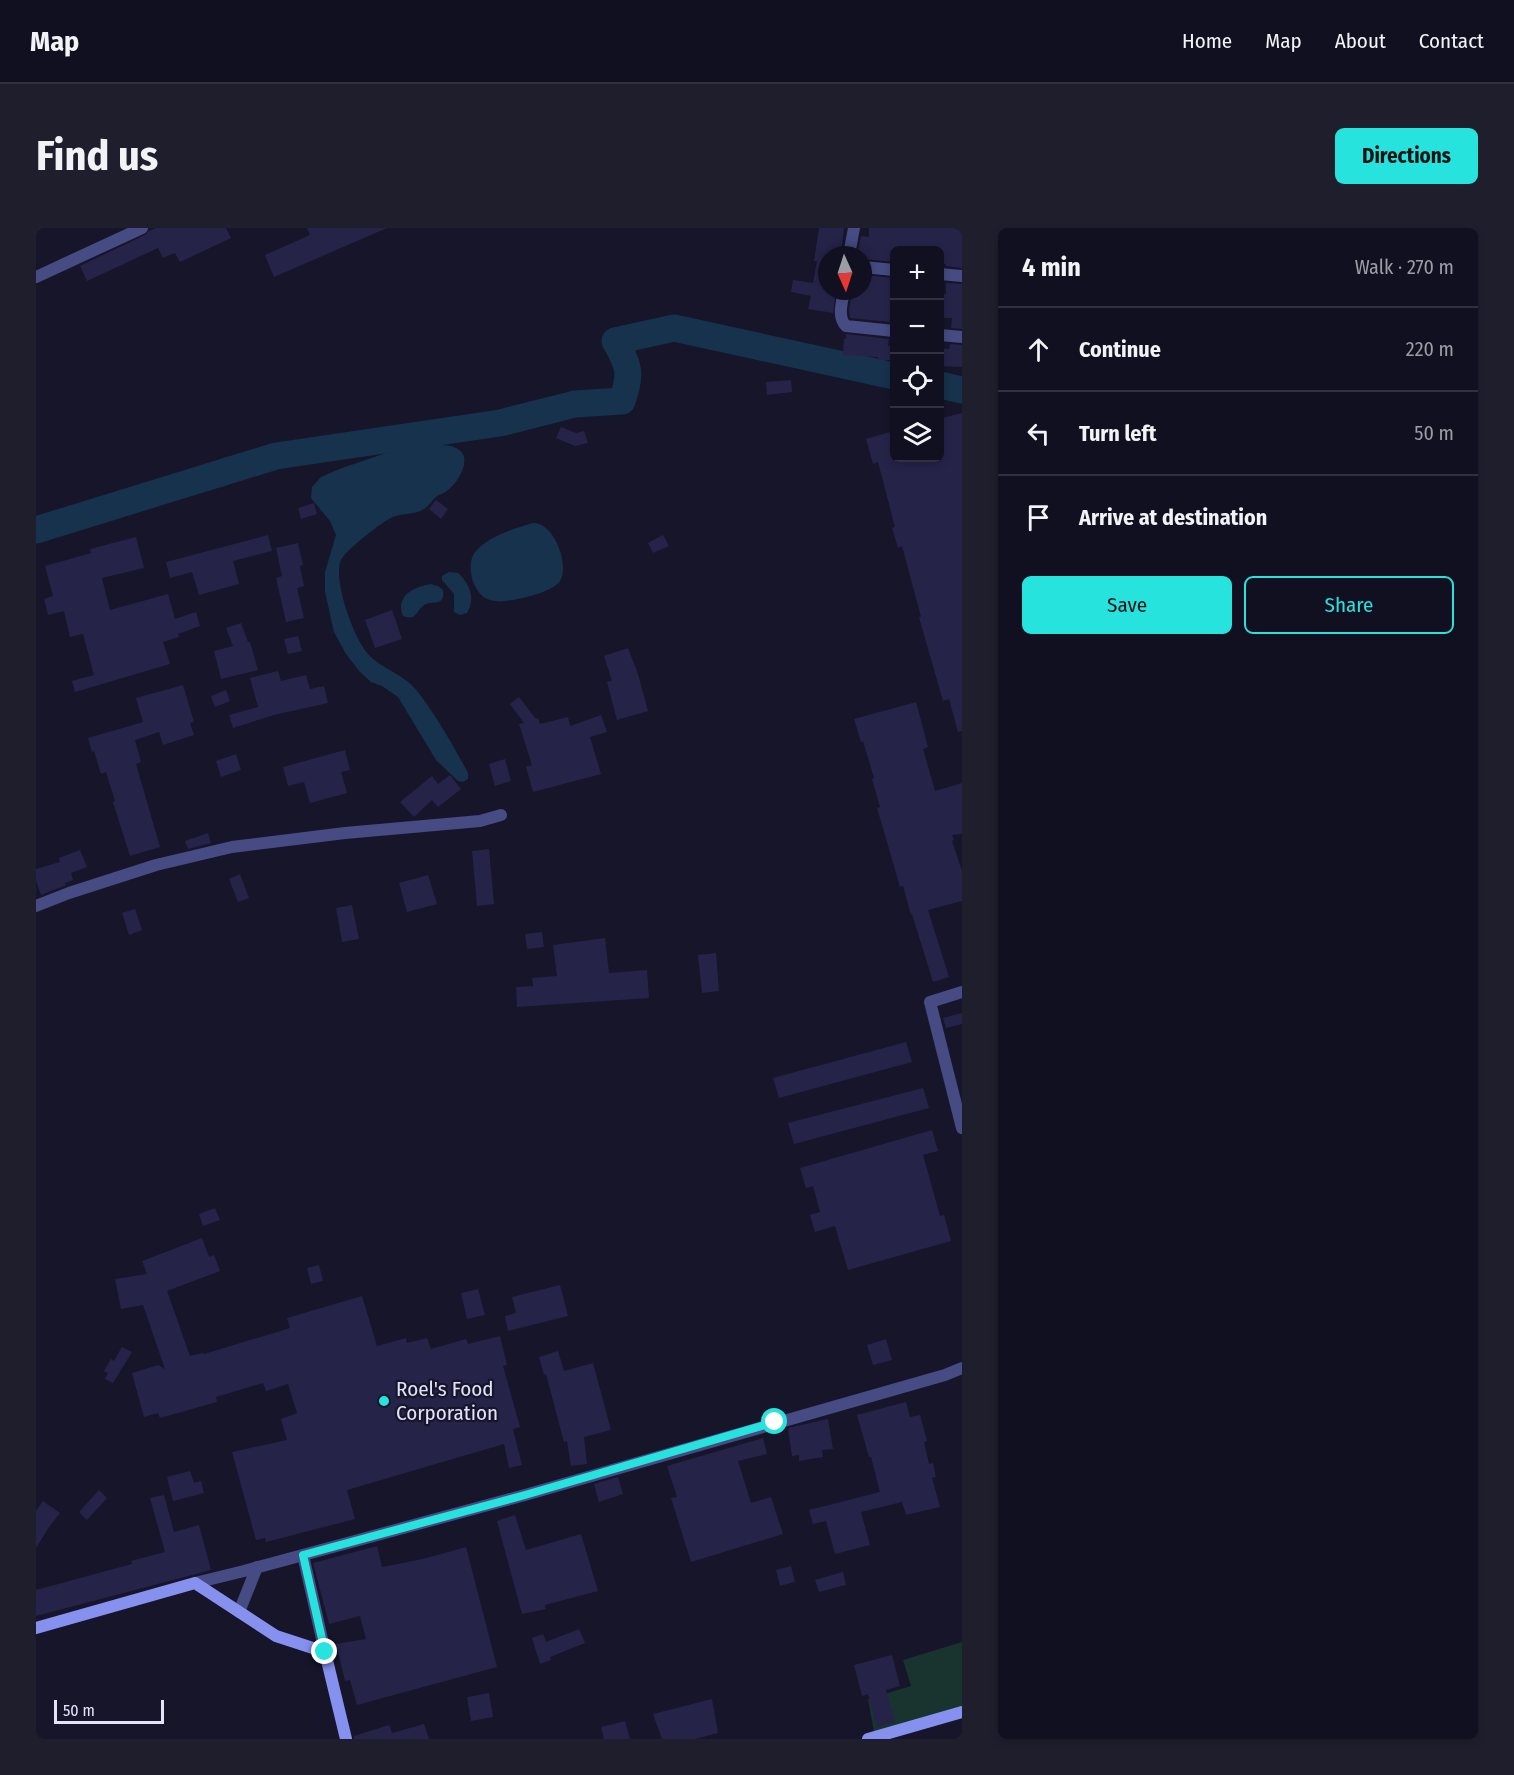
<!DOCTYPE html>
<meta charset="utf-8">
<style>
body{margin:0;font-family:"Fira Sans Condensed",sans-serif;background:#1e1e2d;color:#f1f3f6}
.controls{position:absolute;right:18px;top:18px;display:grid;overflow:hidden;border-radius:9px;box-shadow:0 3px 9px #0003}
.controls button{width:54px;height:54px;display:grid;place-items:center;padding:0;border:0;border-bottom:2px solid #30303e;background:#101020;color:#f1f3f6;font:30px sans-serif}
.compass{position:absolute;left:782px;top:18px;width:54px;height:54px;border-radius:50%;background:#101020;box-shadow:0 3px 9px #0003;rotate:177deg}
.scale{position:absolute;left:18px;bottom:15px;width:110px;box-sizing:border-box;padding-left:6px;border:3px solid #e2e2fb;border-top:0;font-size:16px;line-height:21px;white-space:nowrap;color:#e2e2fb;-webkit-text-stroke:4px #16152a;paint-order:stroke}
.stop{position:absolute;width:18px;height:18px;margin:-14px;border:4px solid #26e3de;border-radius:50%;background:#fff}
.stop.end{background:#26e3de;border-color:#fff;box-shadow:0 2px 6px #0008}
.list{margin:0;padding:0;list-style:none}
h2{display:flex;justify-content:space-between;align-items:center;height:78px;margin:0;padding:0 24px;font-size:26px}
h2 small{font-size:20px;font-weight:400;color:#9c9da5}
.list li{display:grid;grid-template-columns:39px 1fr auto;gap:18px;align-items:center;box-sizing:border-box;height:84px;padding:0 24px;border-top:2px solid #30303e}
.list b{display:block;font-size:22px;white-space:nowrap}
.list em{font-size:20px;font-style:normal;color:#9c9da5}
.actions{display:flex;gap:12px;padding:18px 24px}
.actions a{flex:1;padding:14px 0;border:2px solid #26e3de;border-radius:9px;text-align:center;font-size:21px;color:#26e3de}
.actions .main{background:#26e3de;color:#111}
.icon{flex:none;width:33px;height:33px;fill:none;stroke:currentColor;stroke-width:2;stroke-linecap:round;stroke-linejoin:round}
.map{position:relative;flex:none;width:926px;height:1511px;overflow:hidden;border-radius:9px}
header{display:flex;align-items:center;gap:36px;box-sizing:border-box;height:84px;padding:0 30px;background:#101020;border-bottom:2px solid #30303e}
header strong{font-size:28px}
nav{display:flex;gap:33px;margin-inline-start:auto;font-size:21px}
.intro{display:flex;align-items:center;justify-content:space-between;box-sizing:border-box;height:144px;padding:0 36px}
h1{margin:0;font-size:42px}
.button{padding:15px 27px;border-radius:9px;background:#26e3de;color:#111;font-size:21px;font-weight:700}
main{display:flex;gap:36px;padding:0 36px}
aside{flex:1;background:#101020;border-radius:9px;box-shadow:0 3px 9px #0003}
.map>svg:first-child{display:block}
</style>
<header>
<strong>Map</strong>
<nav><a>Home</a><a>Map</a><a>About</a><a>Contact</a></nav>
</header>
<div class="intro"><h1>Find us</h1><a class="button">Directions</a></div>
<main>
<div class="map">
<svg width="926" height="1511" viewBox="0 0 926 1511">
<rect width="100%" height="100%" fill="#16152a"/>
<polygon fill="#19332f" points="926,1414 926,1480 838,1504 832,1471 875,1458 867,1432"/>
<g fill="#17324c">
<path d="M384 218C394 218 410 215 420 220 438 228 423 253 413 261 409 265 405 266 401 268 396 272 393 278 388 281 377 288 364 284 353 291 342 297 310 322 305 332 296 351 319 416 335 429 350 443 368 446 382 464 401 489 417 517 432 545V551L427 554 422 553 400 532 362 469 346 458 335 454 324 444 310 426 298 404 289 364V344L300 307 294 293 275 270 276 259 285 249 306 240 359 222Z"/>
<path d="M497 295C518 294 534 337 524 353 517 364 482 372 469 373 463 374 456 373 451 371 436 364 429 335 440 323 454 307 478 301 497 295Z"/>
<path d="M413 344 422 345C434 356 440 371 431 385L424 387 418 384V366L406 352V348Z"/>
<path d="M395 356 402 358 407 362C410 380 395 371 387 378 379 384 381 393 367 388 359 368 377 359 395 356Z"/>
</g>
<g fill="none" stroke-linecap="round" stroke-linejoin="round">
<g stroke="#17324c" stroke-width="27">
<polyline points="904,157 926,162"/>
<path d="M0 302 240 228 464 195 539 176 586 173C596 145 593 138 579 113L638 100 858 148"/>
</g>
</g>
<g fill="#262349">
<polygon points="120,0 190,0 195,10 144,34 139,25 127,30 122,20 51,53 44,38 109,7 113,3"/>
<polygon points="271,0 351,0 238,49 229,27 274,7"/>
<polygon points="783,0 808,0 805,27 791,27 791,63 800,63 797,85 772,81 775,68 755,64 757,52 777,55 781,33 778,33"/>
<polygon points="833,0 926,0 926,40 910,38 910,36 903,36 903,22 858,22 858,34 827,31 827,27 821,27 825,8 833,9"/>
<polygon points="828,47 858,50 858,82 855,82 854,94 814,90 813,82 816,63 827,63"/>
<polygon points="910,55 926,56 926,101 915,100 916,90 908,90 908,85 903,85 903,66 910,66"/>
<polygon points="810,106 853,111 852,118 858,118 858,132 842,132 842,129 807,127 808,111 810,111"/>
<polygon points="914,116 926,117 926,139 903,138 903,120 913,121"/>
<polygon points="755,152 756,164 731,167 730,154"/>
<polygon points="926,185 926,503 922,504 913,471 907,473 883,389 885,389 866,318 862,320 856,300 859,299 842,234 837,236 830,211 858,203 858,230 903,230 903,191"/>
<polygon points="525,199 540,205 548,203 552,215 539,218 520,210"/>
<polygon points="400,272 412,281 405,291 393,281"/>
<polygon points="278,275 281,286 265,291 262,280"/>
<polygon points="232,307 236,323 197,333 203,356 163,367 156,344 134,350 130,334"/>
<polygon points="627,307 633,318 617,325 612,315"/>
<polygon points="100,309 108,340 66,350 74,382 132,366 139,391 160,384 164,398 142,406 143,409 127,414 134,436 39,464 36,453 58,447 47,406 34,409 28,383 12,387 8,371 17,368 9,338 55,325 54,321"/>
<polygon points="262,315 267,337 264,338 268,358 261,360 268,390 250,394 240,350 246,348 240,320"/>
<polygon points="356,382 366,411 339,420 329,392"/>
<polygon points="205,395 212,414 214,414 222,442 185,451 178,423 197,418 190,400"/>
<polygon points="262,408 266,423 252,426 248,411"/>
<polygon points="592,420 602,446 612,483 581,492 571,454 576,453 568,428"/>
<polygon points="242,443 245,453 270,447 274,461 288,458 292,475 238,487 197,500 193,487 222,479 214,450"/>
<polygon points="147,457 158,494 154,495 158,507 127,517 123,504 99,512 105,534 100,536 124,619 94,628 77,574 79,573 70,544 65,546 58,523 56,524 52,510 107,494 100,470"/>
<polygon points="190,462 194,473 179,479 175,468"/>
<polygon points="483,469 500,491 502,490 504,496 532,489 534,498 565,487 571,504 554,509 565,546 497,564 490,539 496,537 483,496 488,495 474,476"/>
<polygon points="880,474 892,519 887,521 899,563 926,555 926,606 916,607 918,612 916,613 926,643 926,673 892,682 913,749 897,754 876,686 875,687 867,658 864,659 858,638 841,580 844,579 836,551 838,550 827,513 825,514 818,491"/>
<polygon points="309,522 314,542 305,544 311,565 274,575 268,554 252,558 247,539"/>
<polygon points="200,526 205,542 185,549 180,533"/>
<polygon points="469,531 475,553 459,558 453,536"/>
<polygon points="414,547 425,561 402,579 396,572 378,589 364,574 396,548 402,556"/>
<polygon points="172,605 175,615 152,621 149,613"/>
<polygon points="453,621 458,676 441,678 436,623"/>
<polygon points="44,622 51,639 35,645 37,652 29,655 30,657 5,667 0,653 0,641 24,634 23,630"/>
<polygon points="204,646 213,670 202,674 193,651"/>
<polygon points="392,647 401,676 371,684 363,655"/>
<polygon points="316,677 323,711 306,714 300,680"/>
<polygon points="99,681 106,702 93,707 86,685"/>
<polygon points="506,704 508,719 491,721 489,706"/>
<polygon points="569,710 573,745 611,742 613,770 481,779 480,759 497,758 496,750 521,748 517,717"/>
<polygon points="680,725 683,763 666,765 662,727"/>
<polygon points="926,785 926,796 910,800 907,790"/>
<polygon points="870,814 876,834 743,870 737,850"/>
<polygon points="887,860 893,880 758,916 752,895"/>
<polygon points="896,902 902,923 887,927 904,988 908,987 915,1013 812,1042 799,998 779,1004 774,987 784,984 777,958 770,960 764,940"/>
<polygon points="179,980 184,992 167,998 163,986"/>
<polygon points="166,1010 173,1029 178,1027 184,1043 131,1063 154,1128 167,1125 168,1126 254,1100 251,1090 326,1068 341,1118 370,1110 371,1115 391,1110 395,1121 430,1111 432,1116 464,1108 471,1137 467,1138 484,1199 477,1201 486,1237 473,1240 468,1216 311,1262 319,1291 230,1314 229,1310 220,1312 196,1224 251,1212 245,1191 261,1185 252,1156 230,1163 227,1155 180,1169 181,1174 124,1190 122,1185 108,1189 96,1145 122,1137 129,1141 107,1077 85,1081 79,1051 111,1046 106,1033"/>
<polygon points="283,1037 287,1053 275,1056 271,1040"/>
<polygon points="524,1057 532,1088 472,1103 469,1088 480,1085 476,1069"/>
<polygon points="442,1061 449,1087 431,1091 425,1065"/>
<polygon points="850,1111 856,1132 837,1137 831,1117"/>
<polygon points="86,1119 96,1124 77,1155 69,1151 72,1145 68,1143 75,1131 78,1133"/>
<polygon points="522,1123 528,1143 557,1135 575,1202 548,1209 551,1236 535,1238 531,1213 528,1214 510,1146 508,1147 503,1129"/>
<polygon points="870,1174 874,1189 884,1187 891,1213 888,1214 893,1236 897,1235 900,1249 896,1250 904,1279 870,1287 866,1274 825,1284 834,1317 799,1326 790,1293 777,1296 773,1282 844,1264 835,1229 833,1229 821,1187"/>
<polygon points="792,1191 797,1221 786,1222 787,1229 763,1233 763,1227 756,1228 752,1200"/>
<polygon points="727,1210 731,1226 702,1233 715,1275 735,1269 747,1306 655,1334 635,1270 641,1269 631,1238"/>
<polygon points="154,1243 158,1255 165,1253 168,1265 137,1273 131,1249"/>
<polygon points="582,1249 587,1266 563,1274 558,1256"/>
<polygon points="63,1262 71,1270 51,1292 43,1284"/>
<polygon points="128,1267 138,1304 163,1297 175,1342 0,1388 0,1362 96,1336 95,1333 129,1324 114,1270"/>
<polygon points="7,1273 24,1285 13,1299 0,1320 0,1283"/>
<polygon points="479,1287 490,1322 545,1306 562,1363 509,1377 510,1381 486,1386 461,1293"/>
<polygon points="341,1318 346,1339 387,1331 430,1319 461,1439 321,1477 314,1452 309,1453 300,1416 330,1411 324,1388 293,1396 277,1335"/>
<polygon points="755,1338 759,1354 744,1358 740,1342"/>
<polygon points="807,1344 810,1357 783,1364 779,1352"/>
<polygon points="543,1401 549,1415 514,1429 515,1432 504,1436 496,1410 507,1406 510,1414"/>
<polygon points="856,1427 864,1458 850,1462 859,1494 841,1499 832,1466 826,1468 818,1437"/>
<polygon points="453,1465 457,1489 435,1493 431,1469"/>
<polygon points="676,1471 682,1505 659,1511 626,1511 617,1486"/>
<polygon points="589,1493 594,1511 568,1511 565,1499"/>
<polygon points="388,1496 393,1511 318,1511 318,1508 353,1497 356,1505"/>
</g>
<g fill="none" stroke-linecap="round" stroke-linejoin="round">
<g stroke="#464b83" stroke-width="12">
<polyline points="813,27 818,0"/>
<polyline points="827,39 858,42"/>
<polyline points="904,46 926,48"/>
<polyline points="0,49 106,0"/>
<path d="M808 63C806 75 801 89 810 98L858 103"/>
<polyline points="904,107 926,109"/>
<polyline points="0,678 33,665 120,637 196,619 309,605 444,593 465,587"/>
<polyline points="926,764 894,774 926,900"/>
<polyline points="267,1327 289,1424"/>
<polyline points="159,1355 208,1343 489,1267 909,1147 926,1140"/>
<polyline points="203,1384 221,1339"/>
</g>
<g stroke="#8590ef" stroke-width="12">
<polyline points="0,1400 159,1355 240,1408 289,1424 310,1511"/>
<polyline points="832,1511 926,1484"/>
</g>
</g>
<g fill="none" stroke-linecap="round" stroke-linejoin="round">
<polyline stroke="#26e3de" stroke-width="8" points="289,1424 267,1327 489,1267 739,1194"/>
</g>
<circle fill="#26e3de" stroke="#16152a" stroke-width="2" cx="348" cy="1173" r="6"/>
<g text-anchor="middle" stroke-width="4.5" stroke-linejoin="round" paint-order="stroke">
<g font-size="21" fill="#e2e2fb" stroke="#16152a" text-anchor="start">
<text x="360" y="1168">Roel's Food<tspan x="360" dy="24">Corporation</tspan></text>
</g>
</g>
</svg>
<div class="controls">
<button>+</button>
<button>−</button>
<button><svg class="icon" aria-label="locate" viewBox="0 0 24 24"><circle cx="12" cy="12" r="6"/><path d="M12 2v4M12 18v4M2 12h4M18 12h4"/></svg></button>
<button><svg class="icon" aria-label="layers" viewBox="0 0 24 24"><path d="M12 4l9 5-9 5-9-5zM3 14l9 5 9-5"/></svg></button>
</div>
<svg class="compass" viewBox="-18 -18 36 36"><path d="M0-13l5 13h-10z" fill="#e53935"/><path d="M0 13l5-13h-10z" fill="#9c9da5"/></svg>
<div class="scale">50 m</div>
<div class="stop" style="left:739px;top:1194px"></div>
<div class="stop end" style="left:289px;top:1424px"></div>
</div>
<aside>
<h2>4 min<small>Walk · 270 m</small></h2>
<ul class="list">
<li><svg class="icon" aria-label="ahead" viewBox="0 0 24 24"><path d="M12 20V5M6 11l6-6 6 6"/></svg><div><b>Continue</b></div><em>220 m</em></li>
<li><svg class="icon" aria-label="left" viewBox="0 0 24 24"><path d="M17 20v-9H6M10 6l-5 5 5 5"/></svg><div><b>Turn left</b></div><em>50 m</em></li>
<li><svg class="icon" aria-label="arrive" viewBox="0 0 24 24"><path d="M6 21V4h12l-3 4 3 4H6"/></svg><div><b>Arrive at destination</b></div></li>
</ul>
<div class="actions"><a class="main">Save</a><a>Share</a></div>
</aside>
</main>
